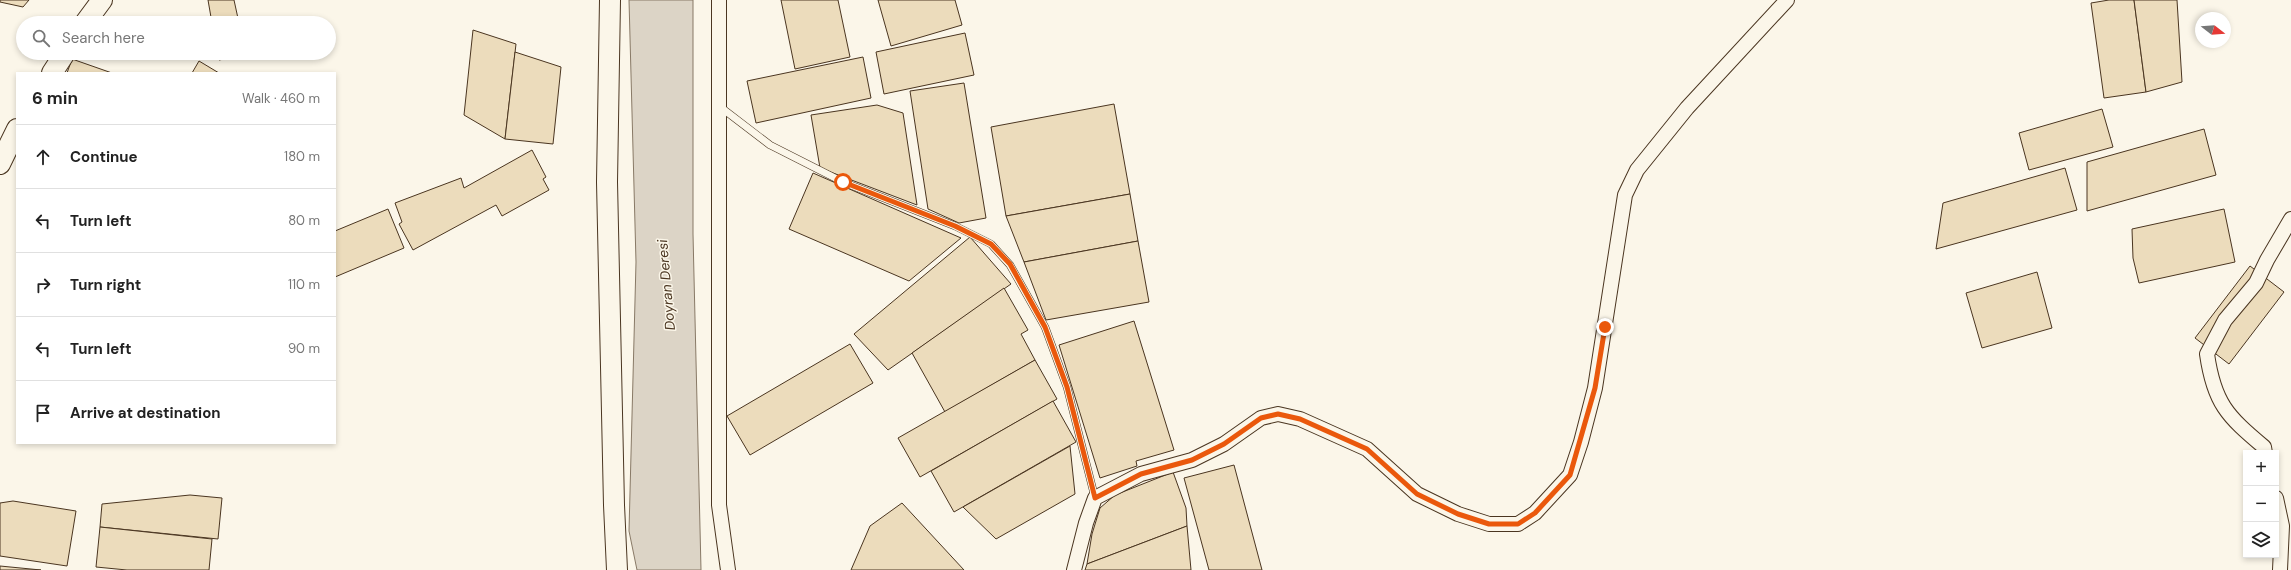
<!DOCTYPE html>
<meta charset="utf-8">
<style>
body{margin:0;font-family:"DM Sans",sans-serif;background:#f6f6f6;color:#222}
.controls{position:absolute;right:12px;bottom:12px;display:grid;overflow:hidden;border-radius:0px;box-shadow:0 2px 6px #0003}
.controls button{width:36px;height:36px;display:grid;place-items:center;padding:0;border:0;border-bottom:1px solid #e0e0e0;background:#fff;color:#222;font:20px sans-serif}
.compass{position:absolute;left:2195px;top:12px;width:36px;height:36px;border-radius:50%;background:#fff;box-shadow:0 2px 6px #0003;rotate:107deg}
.stop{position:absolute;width:12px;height:12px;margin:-9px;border:3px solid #ea580c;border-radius:50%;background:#fff}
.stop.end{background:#ea580c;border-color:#fff;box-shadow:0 1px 4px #0008}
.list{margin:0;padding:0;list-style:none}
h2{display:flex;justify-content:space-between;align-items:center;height:52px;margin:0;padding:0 16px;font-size:17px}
h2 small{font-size:13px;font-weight:400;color:#767676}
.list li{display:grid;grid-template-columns:26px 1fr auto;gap:12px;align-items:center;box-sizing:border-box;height:64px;padding:0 16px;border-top:1px solid #e0e0e0}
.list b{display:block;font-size:15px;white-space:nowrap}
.list em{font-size:13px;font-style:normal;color:#767676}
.icon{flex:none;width:22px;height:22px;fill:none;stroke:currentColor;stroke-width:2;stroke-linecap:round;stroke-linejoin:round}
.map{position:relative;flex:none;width:2291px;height:570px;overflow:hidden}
.search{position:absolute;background:#fff;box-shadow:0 2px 6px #0003;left:16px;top:16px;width:320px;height:44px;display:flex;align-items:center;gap:10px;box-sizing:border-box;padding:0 14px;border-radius:22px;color:#767676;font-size:15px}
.panel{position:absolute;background:#fff;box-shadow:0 2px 6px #0003;left:16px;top:72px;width:320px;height:372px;border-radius:0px}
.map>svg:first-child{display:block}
</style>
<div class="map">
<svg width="2291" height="570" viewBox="0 0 2291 570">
<rect width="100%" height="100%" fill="#fbf6e9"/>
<polygon fill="#dcd4c6" stroke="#887966" points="629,0 693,0 693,234 701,570 637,570 629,531 636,262"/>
<g fill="#ecdcbc" stroke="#4a3520">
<polygon points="0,0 29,0 23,7 0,2"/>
<polygon points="208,0 234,0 239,23 212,23"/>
<polygon points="781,0 838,0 850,57 795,69"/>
<polygon points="878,0 955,0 962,25 891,46"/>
<polygon points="2109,0 2134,0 2146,92 2104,98 2091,3"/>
<polygon points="2134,0 2177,0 2182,82 2146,92"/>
<polygon points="473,30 516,44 505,139 464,115"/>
<polygon points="965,33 974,75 884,94 876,52"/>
<polygon points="515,52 561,67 553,144 505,139"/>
<polygon points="218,53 244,53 245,55 219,60"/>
<polygon points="863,57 871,98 756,123 747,81"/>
<polygon points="72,59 112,73 67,73"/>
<polygon points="199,61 219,73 192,73"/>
<polygon points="964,83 986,218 959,223 928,209 910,91"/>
<polygon points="1114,104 1130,194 1006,216 991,127"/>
<polygon points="877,105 903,113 917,205 820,168 811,115"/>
<polygon points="2102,109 2113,147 2029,170 2019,133"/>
<polygon points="2204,129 2216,175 2087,211 2087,162"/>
<polygon points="532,150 546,177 543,179 549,190 502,216 496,205 413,250 399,224 402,222 395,203 461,178 464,188"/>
<polygon points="2065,168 2077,210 1936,249 1943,203"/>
<polygon points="813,173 961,238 909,281 789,229"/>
<polygon points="1130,194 1138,241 1024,262 1006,216"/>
<polygon points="388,209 404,248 335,277 335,231"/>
<polygon points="2224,209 2235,262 2139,283 2133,258 2132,229"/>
<polygon points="970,237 1011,284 888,370 854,334"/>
<polygon points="1138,241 1149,302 1046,320 1024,262"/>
<polygon points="2250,266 2284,292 2229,364 2195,338"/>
<polygon points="2037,272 2052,328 1982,348 1966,293"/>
<polygon points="1004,288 1028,330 1021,334 1035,360 945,412 912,353"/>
<polygon points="1134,321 1174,450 1136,461 1137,466 1100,478 1059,345"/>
<polygon points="850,344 873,383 750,455 727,416"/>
<polygon points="1035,360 1057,399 920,477 898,438"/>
<polygon points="1053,401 1076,442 954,512 931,471"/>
<polygon points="1070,446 1075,494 996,539 963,507"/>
<polygon points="1234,465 1262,570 1209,570 1184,478"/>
<polygon points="1173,472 1186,508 1187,526 1087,564 1092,534 1100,508 1115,495"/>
<polygon points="190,495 222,498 218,539 100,527 102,504"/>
<polygon points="13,501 76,511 67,566 0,556 0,503"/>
<polygon points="902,503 964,570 851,570 870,526"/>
<polygon points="1187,526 1191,570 1085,570 1087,564"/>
<polygon points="100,527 212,539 209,570 127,570 96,567"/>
<polygon points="0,566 41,570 0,570"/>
</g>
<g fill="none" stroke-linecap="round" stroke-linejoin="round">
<g stroke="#4a3520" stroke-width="8">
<polyline id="lane" points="719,106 770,145 843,182 955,226 991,244 1010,265 1045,327 1067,387 1095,498"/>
</g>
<g stroke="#4a3520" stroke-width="16">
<g id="street">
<polyline points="719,0 719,505 728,570"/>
<path d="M2265 453 2264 447C2227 416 2214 403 2207 354L2225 320 2256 283 2267 260 2291 219"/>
<polyline points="2276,498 2282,526 2280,570"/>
<polyline points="1074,570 1086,523 1095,498 1141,474 1192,460 1224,444 1261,418 1278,414 1300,419 1367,449 1417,494 1458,514 1489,524 1518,524 1535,513 1570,475 1581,442 1595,388 1625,195 1637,170 1687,108 1787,0"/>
</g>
</g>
<g stroke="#4a3520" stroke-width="22">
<g id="secondary">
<polyline points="610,0 607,182 614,505 617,570"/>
<polyline points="85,23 102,0"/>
<polyline points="52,73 65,53"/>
<polyline points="0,164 17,129"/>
</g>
</g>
<use href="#lane" stroke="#fbf6e9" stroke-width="7"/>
<use href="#street" stroke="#fbf6e9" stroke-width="14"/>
<use href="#secondary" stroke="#fbf6e9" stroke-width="20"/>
</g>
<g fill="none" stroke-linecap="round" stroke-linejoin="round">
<polyline stroke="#ea580c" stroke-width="5" points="843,182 955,226 991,244 1010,264 1045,327 1067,387 1095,498 1141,474 1192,460 1224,444 1261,418 1278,414 1300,419 1367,449 1417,494 1458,514 1489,524 1518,524 1535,513 1570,475 1595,388 1605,327"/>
</g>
<g text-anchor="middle" stroke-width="3" stroke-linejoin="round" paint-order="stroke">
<g font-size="14" font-style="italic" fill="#4a3520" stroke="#fbf6e9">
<text transform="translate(666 285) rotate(-95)" y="5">Doyran Deresi</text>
</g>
</g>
</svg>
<div class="controls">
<button>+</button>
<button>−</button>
<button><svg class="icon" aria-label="layers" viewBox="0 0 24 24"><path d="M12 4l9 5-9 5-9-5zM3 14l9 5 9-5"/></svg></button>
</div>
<svg class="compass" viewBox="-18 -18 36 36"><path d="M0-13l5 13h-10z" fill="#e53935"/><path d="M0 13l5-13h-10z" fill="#767676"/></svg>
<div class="stop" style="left:843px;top:182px"></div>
<div class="stop end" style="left:1605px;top:327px"></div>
<div class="search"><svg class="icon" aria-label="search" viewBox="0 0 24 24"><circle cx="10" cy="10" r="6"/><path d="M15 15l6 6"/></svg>Search here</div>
<section class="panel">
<h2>6 min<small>Walk · 460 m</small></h2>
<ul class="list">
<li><svg class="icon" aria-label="ahead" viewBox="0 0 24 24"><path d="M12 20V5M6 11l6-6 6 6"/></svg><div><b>Continue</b></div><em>180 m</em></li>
<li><svg class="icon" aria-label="left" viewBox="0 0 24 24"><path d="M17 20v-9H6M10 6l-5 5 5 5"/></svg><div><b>Turn left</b></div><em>80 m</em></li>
<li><svg class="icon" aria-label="right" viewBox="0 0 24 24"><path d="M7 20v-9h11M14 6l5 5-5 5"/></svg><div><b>Turn right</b></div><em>110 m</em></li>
<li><svg class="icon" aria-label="left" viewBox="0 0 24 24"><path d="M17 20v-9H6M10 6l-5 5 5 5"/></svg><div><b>Turn left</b></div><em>90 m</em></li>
<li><svg class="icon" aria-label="arrive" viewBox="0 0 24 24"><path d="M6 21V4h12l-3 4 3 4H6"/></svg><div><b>Arrive at destination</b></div></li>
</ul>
</section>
</div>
